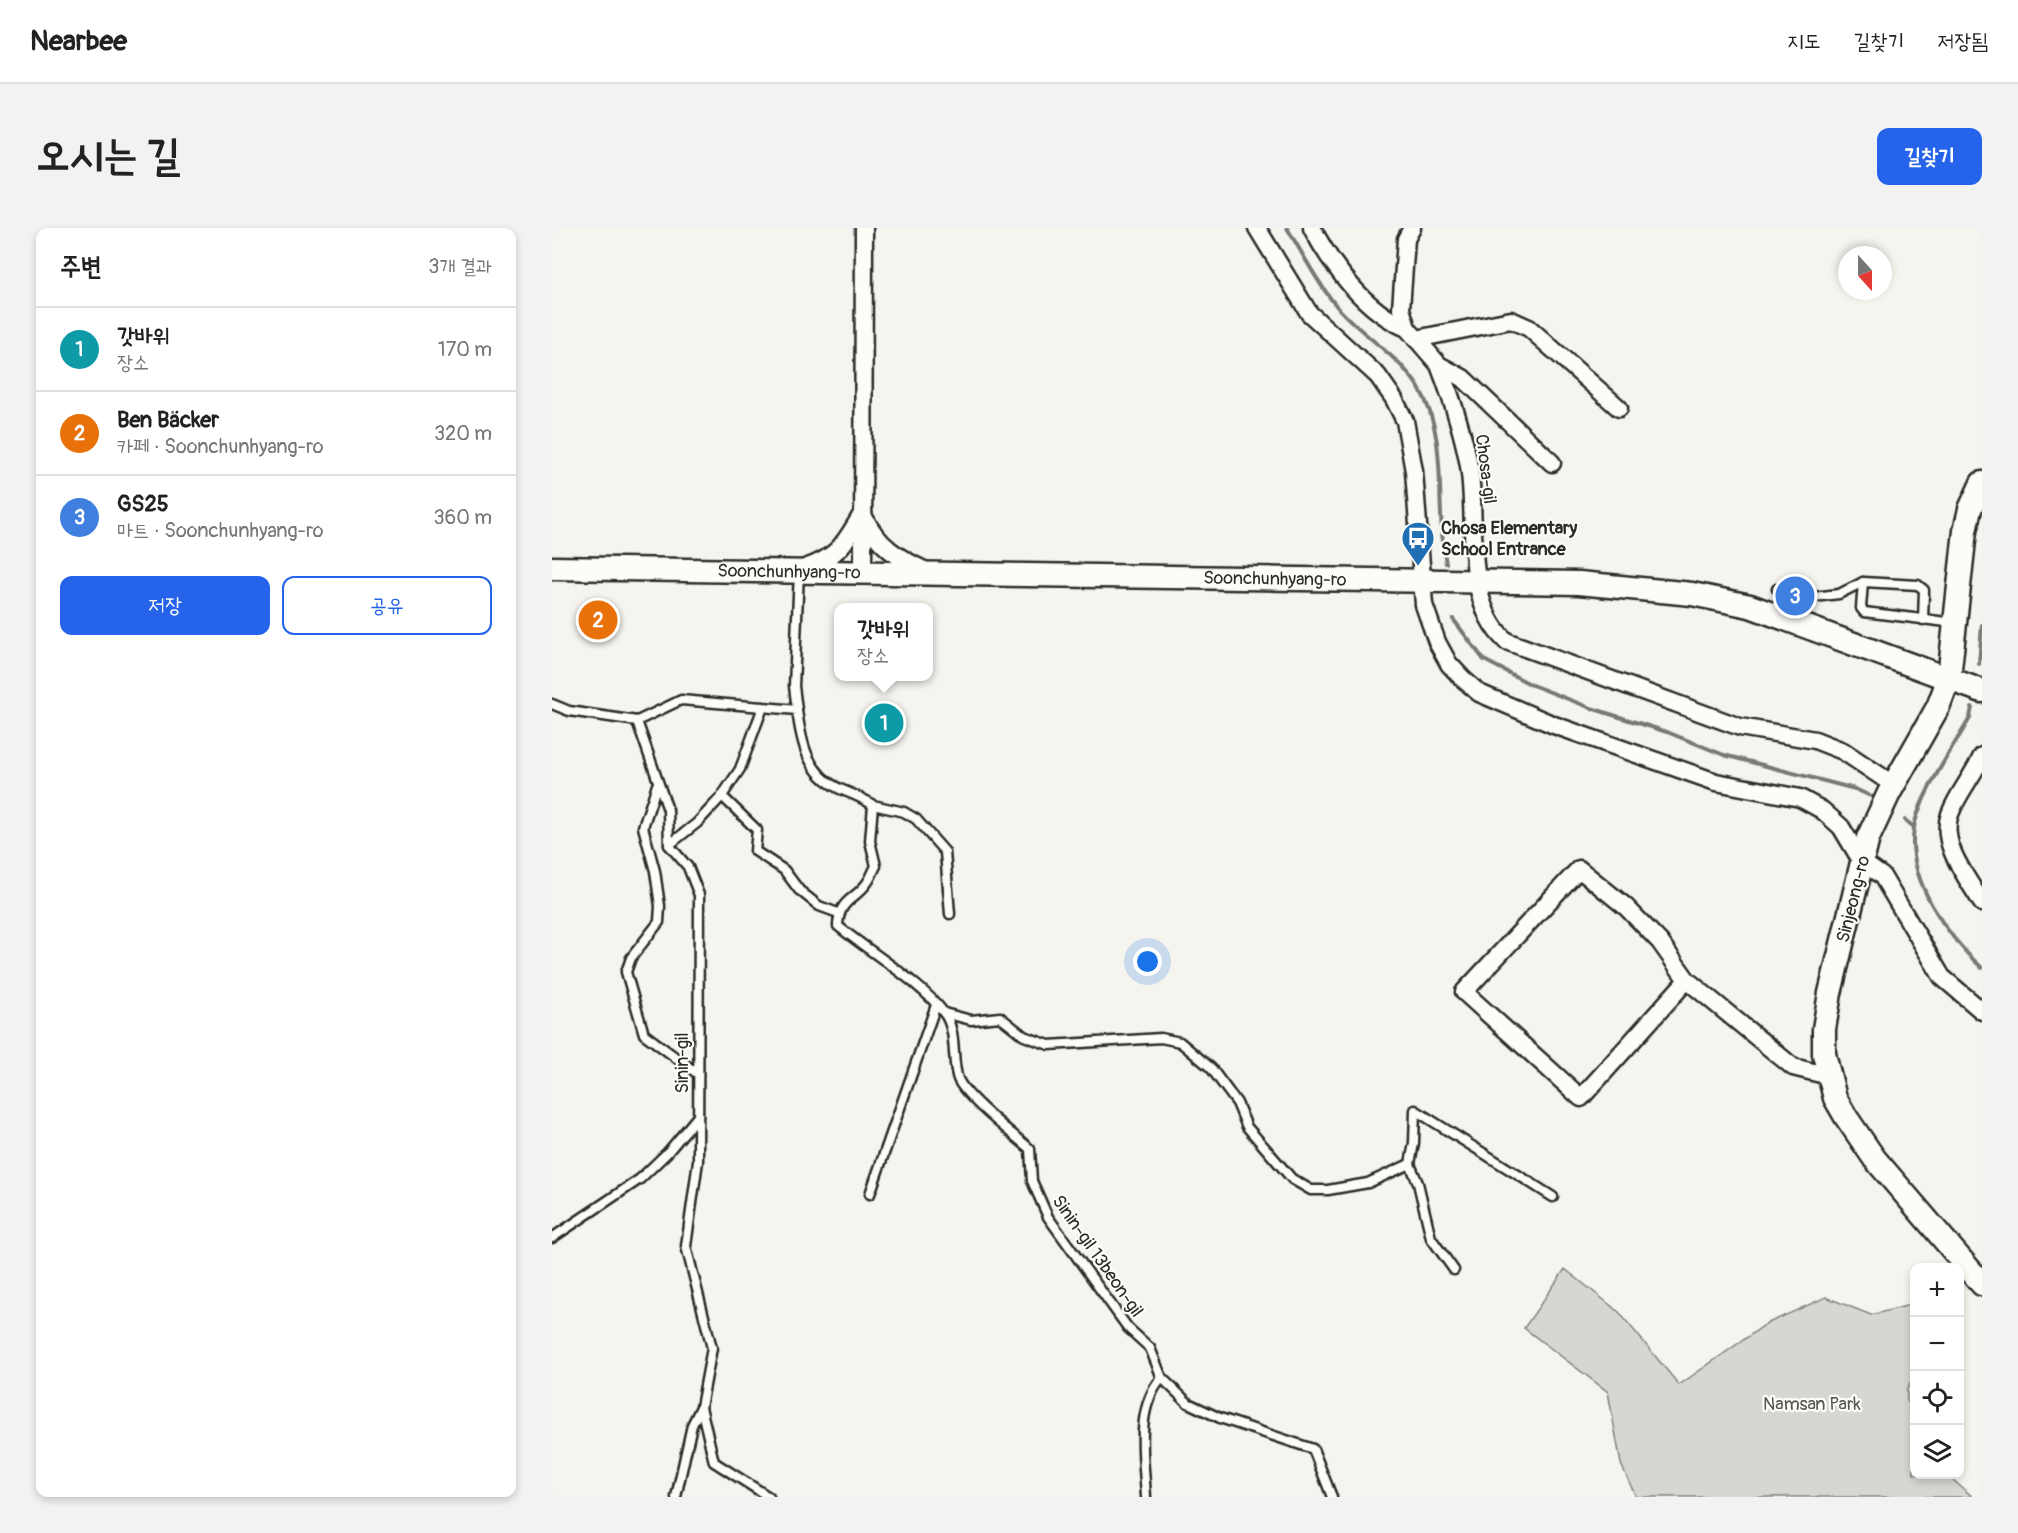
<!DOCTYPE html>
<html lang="ko">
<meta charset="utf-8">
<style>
body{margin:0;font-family:Pangolin,"Poor Story",sans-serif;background:#f2f2f2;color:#222}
.controls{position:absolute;right:18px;bottom:18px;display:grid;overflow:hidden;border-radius:12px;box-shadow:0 3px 9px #0003}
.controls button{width:54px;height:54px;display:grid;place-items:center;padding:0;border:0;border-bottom:2px solid #e0e0e0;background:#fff;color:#222;font:30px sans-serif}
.compass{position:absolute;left:1286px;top:18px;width:54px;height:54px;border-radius:50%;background:#fff;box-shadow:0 3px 9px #0003;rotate:159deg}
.you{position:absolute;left:596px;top:734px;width:21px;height:21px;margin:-15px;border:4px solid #fff;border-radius:50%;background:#1a73e8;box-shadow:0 0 0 9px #1a73e833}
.badge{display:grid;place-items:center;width:39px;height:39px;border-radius:50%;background:#2563eb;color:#fff;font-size:20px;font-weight:700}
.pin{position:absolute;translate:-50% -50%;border:3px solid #fff;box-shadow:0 2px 6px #0006}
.popup{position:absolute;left:282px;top:375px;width:99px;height:78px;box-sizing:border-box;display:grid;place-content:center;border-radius:12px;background:#fff;filter:drop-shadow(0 2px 4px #0005);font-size:20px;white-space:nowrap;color:#767676}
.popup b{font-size:22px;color:#222}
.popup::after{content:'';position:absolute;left:50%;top:100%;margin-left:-12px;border:12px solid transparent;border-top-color:#fff}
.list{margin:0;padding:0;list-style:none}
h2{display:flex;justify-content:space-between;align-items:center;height:78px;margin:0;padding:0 24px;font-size:26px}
h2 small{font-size:20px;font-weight:400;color:#767676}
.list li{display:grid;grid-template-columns:39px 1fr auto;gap:18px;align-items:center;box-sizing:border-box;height:84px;padding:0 24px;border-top:2px solid #e0e0e0}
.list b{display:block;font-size:22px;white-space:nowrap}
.list p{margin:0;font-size:20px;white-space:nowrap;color:#767676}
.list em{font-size:20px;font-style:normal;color:#767676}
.actions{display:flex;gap:12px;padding:18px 24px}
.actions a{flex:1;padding:14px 0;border:2px solid #2563eb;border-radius:12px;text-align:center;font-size:21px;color:#2563eb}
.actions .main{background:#2563eb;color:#fff}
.icon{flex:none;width:33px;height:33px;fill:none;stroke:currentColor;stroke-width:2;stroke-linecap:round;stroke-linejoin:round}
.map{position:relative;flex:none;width:1430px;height:1269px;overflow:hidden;border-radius:12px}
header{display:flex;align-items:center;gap:36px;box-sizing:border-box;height:84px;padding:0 30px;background:#fff;border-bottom:2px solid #e0e0e0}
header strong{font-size:28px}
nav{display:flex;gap:33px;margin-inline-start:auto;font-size:21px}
.intro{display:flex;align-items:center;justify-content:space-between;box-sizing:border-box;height:144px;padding:0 36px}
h1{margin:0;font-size:42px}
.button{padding:15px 27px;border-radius:12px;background:#2563eb;color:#fff;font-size:21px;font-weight:700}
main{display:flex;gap:36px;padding:0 36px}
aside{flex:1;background:#fff;border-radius:12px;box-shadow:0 3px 9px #0003}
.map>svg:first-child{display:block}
</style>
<header>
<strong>Nearbee</strong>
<nav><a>지도</a><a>길찾기</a><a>저장됨</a></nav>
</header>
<div class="intro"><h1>오시는 길</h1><a class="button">길찾기</a></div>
<main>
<aside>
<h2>주변<small>3개 결과</small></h2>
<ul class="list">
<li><span class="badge" style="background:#0f9aa8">1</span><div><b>갓바위</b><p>장소</p></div><em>170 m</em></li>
<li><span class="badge" style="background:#e8710a">2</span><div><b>Ben Bäcker</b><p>카페 · Soonchunhyang-ro</p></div><em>320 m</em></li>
<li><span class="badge" style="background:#3f7fe0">3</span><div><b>GS25</b><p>마트 · Soonchunhyang-ro</p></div><em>360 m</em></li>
</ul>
<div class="actions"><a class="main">저장</a><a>공유</a></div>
</aside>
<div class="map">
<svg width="1430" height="1269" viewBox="0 0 1430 1269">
<rect width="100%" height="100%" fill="#f5f4ef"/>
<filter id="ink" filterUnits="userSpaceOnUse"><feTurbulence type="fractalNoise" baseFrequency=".0167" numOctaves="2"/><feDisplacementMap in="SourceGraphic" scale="12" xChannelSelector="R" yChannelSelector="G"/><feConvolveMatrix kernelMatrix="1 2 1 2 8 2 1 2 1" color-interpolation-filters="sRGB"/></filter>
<g filter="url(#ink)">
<polygon fill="#d7d6d2" stroke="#81807e" stroke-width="1.5" points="1013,1041 1067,1084 1127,1157 1214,1096 1274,1069 1319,1087 1362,1076 1362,1150 1355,1161 1355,1172 1362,1186 1362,1246 1395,1247 1421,1269 1084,1269 1069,1236 1056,1164 972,1100"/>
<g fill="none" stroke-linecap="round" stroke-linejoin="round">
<g stroke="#797877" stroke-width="4">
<path d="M735 0C751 26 767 58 787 81 812 109 847 128 867 160 898 211 882 279 894 335"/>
<polyline points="901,391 932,432 980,457 1039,480 1115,504 1172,527 1303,561 1323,570"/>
<polyline points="1427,436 1430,397"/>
<path d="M1420 479 1418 490C1402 518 1366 571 1362 600 1354 651 1395 708 1430 740"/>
<polyline points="1353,592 1362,599"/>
</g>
<g stroke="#2b2b2b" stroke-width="13">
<g id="lane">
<polyline points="1311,354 1309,380 1312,384 1403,395"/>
<polyline points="1225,361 1253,370 1287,366 1311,354 1366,357 1372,362 1371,392"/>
<polyline points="0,476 17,483 85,493 116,582 117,617 136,639 147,667 146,933 134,1018 160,1120 149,1179 140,1197 124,1269"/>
<polyline points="245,482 242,458 247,344"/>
<path d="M85 493 129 472 245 482C249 513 255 546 288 561 300 566 310 569 321 577L318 613 324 638C321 643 319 650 315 655 302 673 287 671 286 698 316 723 370 755 392 785 406 804 399 832 406 851 414 870 461 906 478 921L480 953 496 989 576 1100 598 1120 610 1150C582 1181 592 1230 594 1269"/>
<polyline points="105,557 91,599 103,643 108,678 107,694 79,730 74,744 92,806 146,846"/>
<polyline points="170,568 188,541 211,479"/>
<polyline points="321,577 352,584 364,591 393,624 398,686"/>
<polyline points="117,617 145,595 170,568 205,602 203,623 232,642 247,662 267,678 286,685"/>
<polyline points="392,785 419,792 448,789 472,808 497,817 609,810 628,814 659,840 685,875 695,899 740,951 759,962 776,962 816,955 858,936 866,955 879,1010 902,1042"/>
<polyline points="858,936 862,915 863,882 1001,969"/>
<polyline points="318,966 384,777"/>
<polyline points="0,1010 88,951 115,925 146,888"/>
<polyline points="610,1150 636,1175 668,1190 761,1221 780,1269"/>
<polyline points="149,1179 162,1234 217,1269"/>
</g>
</g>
<g stroke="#2b2b2b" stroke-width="21">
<g id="street">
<polyline points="705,0 757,85 826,148 842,171 853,193 862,243 872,377 885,414 897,436 910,450 927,465 1002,497 1164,554 1248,570 1270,582 1289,599 1310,634 1330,648 1390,749 1430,783"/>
<path d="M760 0C780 38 814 84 855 100"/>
<polyline points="860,0 854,11 849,81 855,100 887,137 911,150 1000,235"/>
<polyline points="864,111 959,92 977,100 1067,180"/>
<path d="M887 137C900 171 911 203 917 238 926 293 910 373 954 413L1188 499 1263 512 1291 523 1342 557"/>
<path d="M312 289C326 318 346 330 374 343"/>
<path d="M253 340C286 329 293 315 310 286"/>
<polyline points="311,343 312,0"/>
<path d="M1430 528C1421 548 1406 565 1398 586 1387 616 1415 649 1430 675"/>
<polyline points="1135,752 1029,870 912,764 1027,641 1074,679 1108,714 1135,752 1241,839 1277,848"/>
</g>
</g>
<g stroke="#2b2b2b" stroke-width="27">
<g id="secondary">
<polyline points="1430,255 1418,281 1413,303 1397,450 1386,479 1337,565 1316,610 1278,765 1272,801 1272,826 1283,870 1294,889 1322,930 1430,1056"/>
<path id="s1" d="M0 340 1027 355 1140 366 1198 378 1430 463"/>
</g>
</g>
<use href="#lane" stroke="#fdfcf7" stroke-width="8"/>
<use href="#street" stroke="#fdfcf7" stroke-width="16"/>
<use href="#secondary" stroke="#fdfcf7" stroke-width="22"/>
</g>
</g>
<defs>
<g id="bus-pin" transform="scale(1.725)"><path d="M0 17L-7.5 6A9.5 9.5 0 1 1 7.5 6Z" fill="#1f6fb2" stroke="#fdfcf7"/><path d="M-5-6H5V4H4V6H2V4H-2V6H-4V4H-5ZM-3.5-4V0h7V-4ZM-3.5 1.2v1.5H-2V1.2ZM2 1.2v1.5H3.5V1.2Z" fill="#fff"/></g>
</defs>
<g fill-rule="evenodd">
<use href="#bus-pin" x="866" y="310"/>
</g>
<g text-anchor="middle" stroke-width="4.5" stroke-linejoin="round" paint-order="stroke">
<g font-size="18" fill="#2b2b2b" stroke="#fdfcf7">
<text transform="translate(934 241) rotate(83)" y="6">Chosa-gil</text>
<text dy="6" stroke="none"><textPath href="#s1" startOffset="237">Soonchunhyang-ro</textPath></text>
<text dy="6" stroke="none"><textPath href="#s1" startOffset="723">Soonchunhyang-ro</textPath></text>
<text transform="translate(1301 671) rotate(-76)" y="6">Sinjeong-ro</text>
<text transform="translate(130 835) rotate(-90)" y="6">Sinin-gil</text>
<text transform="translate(546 1028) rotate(55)" y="6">Sinin-gil 13beon-gil</text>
</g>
<g font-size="18" font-weight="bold" fill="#2b2b2b" stroke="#fdfcf7" text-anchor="start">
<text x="889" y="306">Chosa Elementary<tspan x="889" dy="21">School Entrance</tspan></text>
</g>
<g font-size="18" fill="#565655" stroke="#fdfcf7">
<text x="1260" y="1182">Namsan Park</text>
</g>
</g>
</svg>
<div class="controls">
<button>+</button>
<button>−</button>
<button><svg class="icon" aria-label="locate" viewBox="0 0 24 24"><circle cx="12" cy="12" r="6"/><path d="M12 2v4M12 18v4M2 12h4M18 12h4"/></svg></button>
<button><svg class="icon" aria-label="layers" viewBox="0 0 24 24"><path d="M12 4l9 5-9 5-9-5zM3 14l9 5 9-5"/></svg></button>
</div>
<svg class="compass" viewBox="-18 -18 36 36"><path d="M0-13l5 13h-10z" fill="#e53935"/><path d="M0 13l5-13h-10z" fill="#767676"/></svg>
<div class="you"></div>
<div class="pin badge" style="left:332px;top:495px;background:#0f9aa8">1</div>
<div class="popup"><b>갓바위</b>장소</div>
<div class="pin badge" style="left:46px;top:392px;background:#e8710a">2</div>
<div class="pin badge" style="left:1243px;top:368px;background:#3f7fe0">3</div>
</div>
</main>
